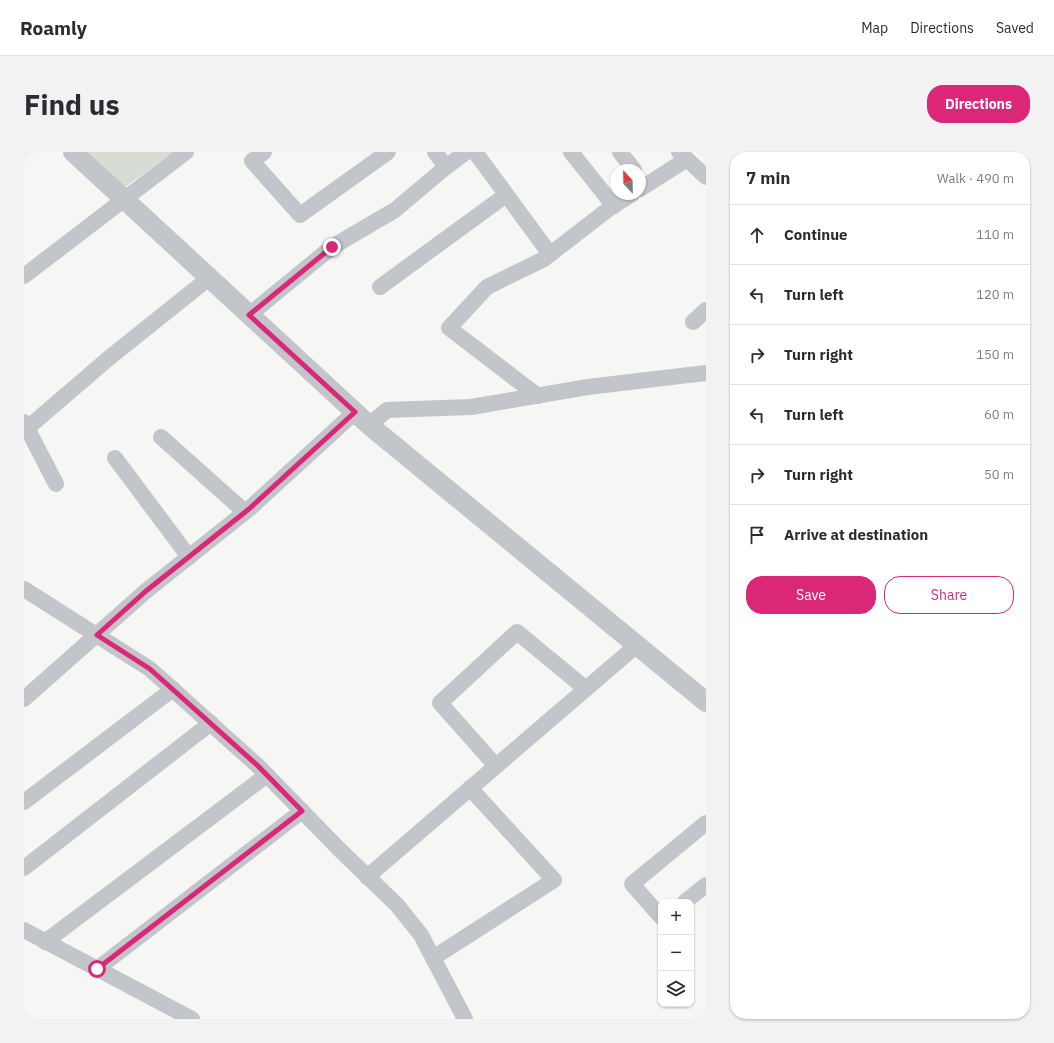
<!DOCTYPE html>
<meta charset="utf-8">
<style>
body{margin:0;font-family:"IBM Plex Sans",sans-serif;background:#f2f2f3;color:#2b2b33}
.controls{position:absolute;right:12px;bottom:12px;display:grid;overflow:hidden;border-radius:8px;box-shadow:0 1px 3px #0004}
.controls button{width:36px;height:36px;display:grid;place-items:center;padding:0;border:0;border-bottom:1px solid #e1e1e2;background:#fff;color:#2b2b33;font:20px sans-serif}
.compass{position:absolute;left:586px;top:12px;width:36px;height:36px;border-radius:50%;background:#fff;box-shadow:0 1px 3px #0004;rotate:338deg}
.stop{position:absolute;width:12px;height:12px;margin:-9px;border:3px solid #db2777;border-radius:50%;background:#fff}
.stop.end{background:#db2777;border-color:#fff;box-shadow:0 1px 4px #0008}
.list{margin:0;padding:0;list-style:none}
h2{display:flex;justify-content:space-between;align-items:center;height:52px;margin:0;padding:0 16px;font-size:17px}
h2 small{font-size:13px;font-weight:400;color:#7c7c81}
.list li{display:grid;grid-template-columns:26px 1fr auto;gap:12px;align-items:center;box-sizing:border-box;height:60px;padding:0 16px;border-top:1px solid #e1e1e2}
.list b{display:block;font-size:15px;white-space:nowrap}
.list em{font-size:13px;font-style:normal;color:#7c7c81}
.actions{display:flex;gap:8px;padding:12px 16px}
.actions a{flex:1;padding:9px 0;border:1px solid #db2777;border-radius:16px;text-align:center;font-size:14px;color:#db2777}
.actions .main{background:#db2777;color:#fff}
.icon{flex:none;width:22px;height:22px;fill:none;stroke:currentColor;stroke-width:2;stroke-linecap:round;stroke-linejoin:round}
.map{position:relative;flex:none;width:682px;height:867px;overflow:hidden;border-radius:16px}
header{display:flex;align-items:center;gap:24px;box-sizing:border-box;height:56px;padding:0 20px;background:#fff;border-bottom:1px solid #e1e1e2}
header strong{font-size:19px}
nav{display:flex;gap:22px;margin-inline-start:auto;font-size:14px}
.intro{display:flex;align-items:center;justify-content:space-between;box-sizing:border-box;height:96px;padding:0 24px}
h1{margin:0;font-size:28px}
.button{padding:10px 18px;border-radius:16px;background:#db2777;color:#fff;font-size:14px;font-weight:700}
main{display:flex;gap:24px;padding:0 24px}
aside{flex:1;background:#fff;border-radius:16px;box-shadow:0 1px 3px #0004}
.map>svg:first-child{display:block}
</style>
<header>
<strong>Roamly</strong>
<nav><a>Map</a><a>Directions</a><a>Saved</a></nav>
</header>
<div class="intro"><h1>Find us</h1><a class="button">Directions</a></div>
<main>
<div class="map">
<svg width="682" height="867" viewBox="0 0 682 867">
<rect width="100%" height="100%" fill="#f6f7f4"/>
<polygon fill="#d7ddd5" points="64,0 149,0 101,35"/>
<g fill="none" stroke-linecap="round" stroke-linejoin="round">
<g stroke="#c2c5c9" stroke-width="16">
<polyline points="240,0 228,9 276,63 364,0"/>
<polyline points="411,0 422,15 442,0"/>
<polyline points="451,0 526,102"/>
<polyline points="547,0 590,54"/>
<polyline points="596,0 610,18"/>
<polyline points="655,0 682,25"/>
<polyline points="616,37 663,7"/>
<polyline points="0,124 162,0"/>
<polyline points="356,135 482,43"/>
<polyline points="225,163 308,95 371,58 422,15"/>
<polyline points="669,170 682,158"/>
<polyline points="514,244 425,176 463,135 520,107 586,56 608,42"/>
<polyline points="0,270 32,332"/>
<polyline points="345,273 363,258 447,255 564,235 682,221"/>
<polyline points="0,279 85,206 185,126"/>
<polyline points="137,285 221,360"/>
<polyline points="91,306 165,405"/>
<polyline points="0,437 126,517 234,614 315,697 373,753 397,783 441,867"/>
<polyline points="0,547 122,439 225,357 331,260"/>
<polyline points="472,614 416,551 493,480 562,537"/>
<polyline points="0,650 149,537"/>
<polyline points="0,716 187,571"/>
<polyline points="343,725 613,493"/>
<polyline points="661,750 682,733"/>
<polyline points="637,765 608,732 682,671"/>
<polyline points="0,778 168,867"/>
<polyline points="21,790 243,623"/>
<polyline points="409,806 530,728 446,636"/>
<polyline points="73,817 278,659"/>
</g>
<polyline stroke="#c2c5c9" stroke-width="20" points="49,0 345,273 682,550"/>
</g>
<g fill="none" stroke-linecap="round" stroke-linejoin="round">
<polyline stroke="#db2777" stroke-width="5" points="73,817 278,659 234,614 126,517 73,483 122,439 225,357 331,260 225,163 308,95"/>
</g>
</svg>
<div class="controls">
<button>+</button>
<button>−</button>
<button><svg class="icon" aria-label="layers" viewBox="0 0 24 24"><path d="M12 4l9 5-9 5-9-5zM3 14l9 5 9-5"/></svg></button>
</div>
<svg class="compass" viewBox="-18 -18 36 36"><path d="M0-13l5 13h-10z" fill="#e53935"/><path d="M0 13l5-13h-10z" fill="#7c7c81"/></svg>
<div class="stop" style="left:73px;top:817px"></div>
<div class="stop end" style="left:308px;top:95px"></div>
</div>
<aside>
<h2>7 min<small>Walk · 490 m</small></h2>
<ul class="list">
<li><svg class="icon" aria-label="ahead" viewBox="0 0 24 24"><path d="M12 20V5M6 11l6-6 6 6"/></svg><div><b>Continue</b></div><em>110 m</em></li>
<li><svg class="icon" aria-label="left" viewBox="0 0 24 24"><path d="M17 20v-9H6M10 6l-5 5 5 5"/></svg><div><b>Turn left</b></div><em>120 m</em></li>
<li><svg class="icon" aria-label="right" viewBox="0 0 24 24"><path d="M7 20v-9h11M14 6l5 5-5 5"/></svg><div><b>Turn right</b></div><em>150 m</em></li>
<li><svg class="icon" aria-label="left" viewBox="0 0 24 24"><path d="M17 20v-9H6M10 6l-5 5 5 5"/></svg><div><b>Turn left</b></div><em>60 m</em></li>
<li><svg class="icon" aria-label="right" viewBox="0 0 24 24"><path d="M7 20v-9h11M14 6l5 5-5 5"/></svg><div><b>Turn right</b></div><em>50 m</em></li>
<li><svg class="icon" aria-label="arrive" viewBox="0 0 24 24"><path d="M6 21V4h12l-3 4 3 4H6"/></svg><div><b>Arrive at destination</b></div></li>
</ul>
<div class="actions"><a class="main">Save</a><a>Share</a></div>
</aside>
</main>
